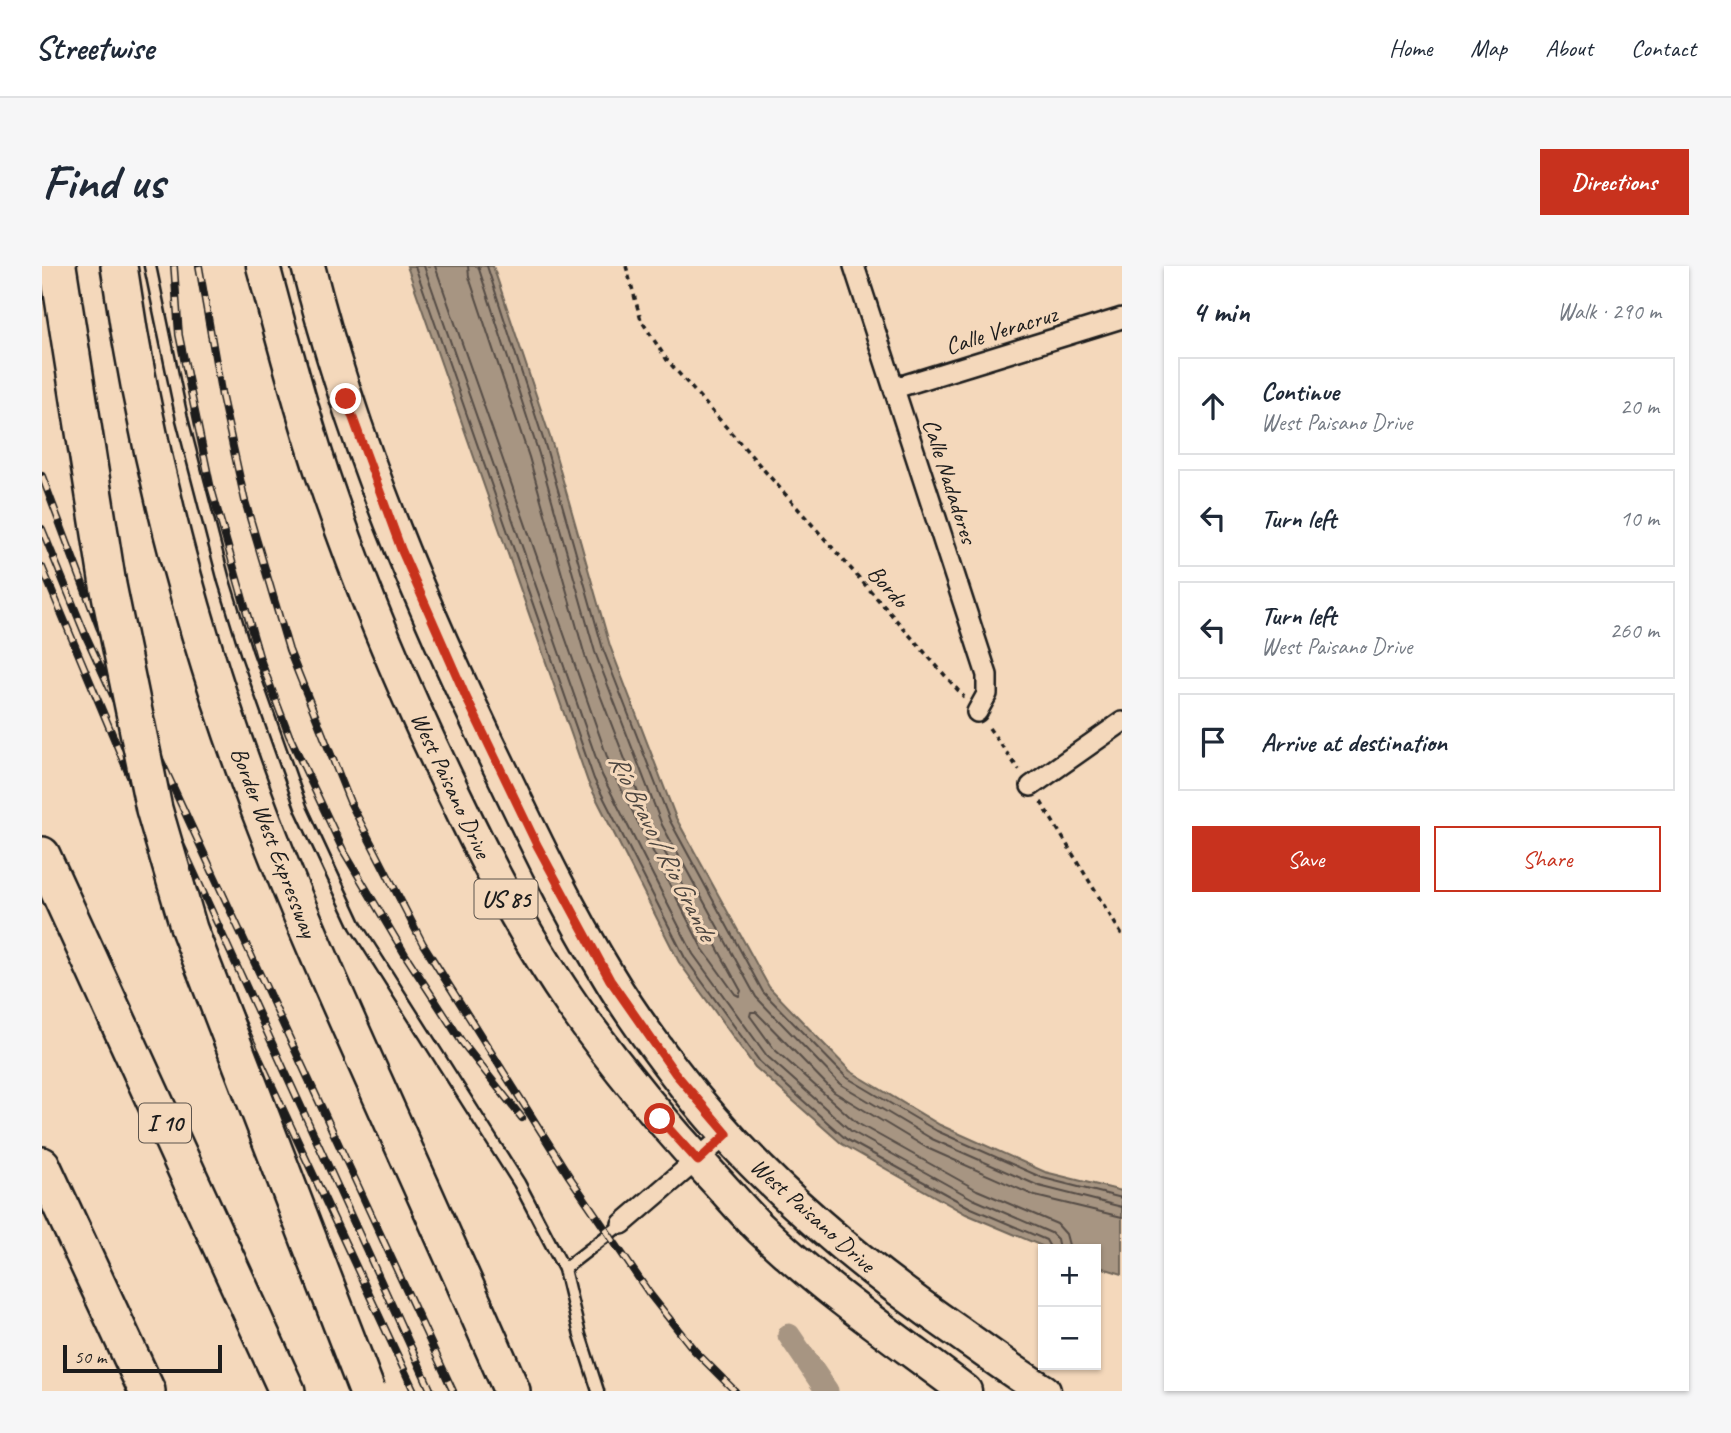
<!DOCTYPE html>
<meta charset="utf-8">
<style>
body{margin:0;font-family:Caveat,sans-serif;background:#f6f6f7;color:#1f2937}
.controls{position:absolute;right:21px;bottom:21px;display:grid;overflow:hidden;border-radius:0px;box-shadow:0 2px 5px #0004}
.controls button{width:63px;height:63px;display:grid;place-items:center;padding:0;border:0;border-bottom:2px solid #e0e1e3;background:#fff;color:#1f2937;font:35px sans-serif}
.scale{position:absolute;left:21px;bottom:18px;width:159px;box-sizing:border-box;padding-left:7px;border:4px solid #1c1c1c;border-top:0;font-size:19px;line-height:24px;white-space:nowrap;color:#1c1c1c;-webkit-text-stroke:5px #f4d8bb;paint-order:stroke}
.stop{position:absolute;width:21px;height:21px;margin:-16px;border:5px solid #c8321e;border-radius:50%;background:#fff}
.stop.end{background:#c8321e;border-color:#fff;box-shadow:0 2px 7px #0008}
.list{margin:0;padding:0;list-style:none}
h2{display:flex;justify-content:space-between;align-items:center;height:91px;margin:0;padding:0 28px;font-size:30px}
h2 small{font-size:23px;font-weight:400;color:#747a83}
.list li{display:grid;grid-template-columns:46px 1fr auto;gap:21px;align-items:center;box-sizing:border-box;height:98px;margin:0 14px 14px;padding:0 14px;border:2px solid #e0e1e3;border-radius:0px}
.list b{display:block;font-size:26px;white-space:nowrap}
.list p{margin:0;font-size:23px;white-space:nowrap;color:#747a83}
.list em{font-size:23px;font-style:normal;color:#747a83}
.actions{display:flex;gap:14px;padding:21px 28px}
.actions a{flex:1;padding:16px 0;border:2px solid #c8321e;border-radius:0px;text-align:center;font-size:24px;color:#c8321e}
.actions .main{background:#c8321e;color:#fff}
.icon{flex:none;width:38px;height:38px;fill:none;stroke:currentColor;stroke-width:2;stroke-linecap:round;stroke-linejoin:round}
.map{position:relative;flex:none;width:1080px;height:1125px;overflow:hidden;border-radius:0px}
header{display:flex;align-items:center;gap:42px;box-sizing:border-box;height:98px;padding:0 35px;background:#fff;border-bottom:2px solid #e0e1e3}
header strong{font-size:33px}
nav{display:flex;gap:38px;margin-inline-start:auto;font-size:24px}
.intro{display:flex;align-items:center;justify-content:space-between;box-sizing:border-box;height:168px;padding:0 42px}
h1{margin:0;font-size:49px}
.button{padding:18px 32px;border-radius:0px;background:#c8321e;color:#fff;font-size:24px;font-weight:700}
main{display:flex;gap:42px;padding:0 42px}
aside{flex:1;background:#fff;border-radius:0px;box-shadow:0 2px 5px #0004}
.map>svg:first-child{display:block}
</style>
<header>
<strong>Streetwise</strong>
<nav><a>Home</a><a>Map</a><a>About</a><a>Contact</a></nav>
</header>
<div class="intro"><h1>Find us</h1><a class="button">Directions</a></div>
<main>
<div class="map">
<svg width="1080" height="1125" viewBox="0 0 1080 1125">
<rect width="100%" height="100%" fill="#f4d8bb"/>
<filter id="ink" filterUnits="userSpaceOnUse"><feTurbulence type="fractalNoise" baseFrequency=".0143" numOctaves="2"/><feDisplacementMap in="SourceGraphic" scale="14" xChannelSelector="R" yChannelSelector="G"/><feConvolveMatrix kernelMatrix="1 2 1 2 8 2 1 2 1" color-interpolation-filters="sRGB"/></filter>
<g filter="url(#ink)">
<polygon fill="#a79582" stroke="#6f6559" stroke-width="2" points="365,0 451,0 512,183 568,380 634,552 727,721 808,805 898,859 1003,906 1080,925 1080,1008 1054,1000 1054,983 1007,983 924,948 800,878 713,801 637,696 546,516"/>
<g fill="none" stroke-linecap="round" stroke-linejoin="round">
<g stroke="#544c45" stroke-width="2">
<polyline points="373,0 552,513 643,692 718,796 804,873 927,941 1004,974 1009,983"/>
<polyline points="382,0 560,509 651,688 725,790 809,865 931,933 1009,967 1015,973 1017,983"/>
<polyline points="393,0 570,505 660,682 693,728 697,730 699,725 610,563 543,390 487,191 427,11 426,0"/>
<polyline points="436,0 497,188 553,386 620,559 714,731 798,818 890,873 997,920 1080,941"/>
<polyline points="445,0 505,185 561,383 628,555 721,726 804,811 895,865 1001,912 1080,932"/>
<polyline points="1028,983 1024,968 1015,958 935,924 815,857 732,783 708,750 709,746 714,746 792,826 885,882 993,930 1080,951"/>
</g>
<polyline stroke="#a79582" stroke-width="23" points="747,1069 785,1125"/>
<g stroke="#1c1c1c" stroke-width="15">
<g id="lane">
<polyline points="108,0 140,153 182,315 204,386 260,544 314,660 477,917 522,1003 538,1069 556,1125"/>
<polyline points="522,1003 580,958"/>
</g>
</g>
<g stroke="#1c1c1c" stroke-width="24">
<g id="street">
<polyline points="812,0 945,409 945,428 935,446"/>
<polyline points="853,122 1080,52"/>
<polyline points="989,520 1080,456"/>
<polyline points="580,958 685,868"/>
</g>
</g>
<g stroke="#1c1c1c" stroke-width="37">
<g id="primary">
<path d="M221 0C240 70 258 141 281 210 318 320 363 428 414 532 448 604 485 674 531 740 573 799 619 855 669 909 686 927 702 947 720 964 782 1024 855 1073 923 1125"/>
<path d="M266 0C310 175 380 342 459 504 493 575 527 646 568 713 587 745 609 775 631 804 709 908 810 993 916 1066 944 1086 972 1107 1002 1125"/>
</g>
</g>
<g stroke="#1c1c1c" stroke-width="40">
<g id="highway">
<path d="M77 0C104 187 151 370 218 546 253 638 293 728 333 817 379 920 425 1022 470 1125"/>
<polyline points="0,589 245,1125"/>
<polyline points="0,899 105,1125"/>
</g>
</g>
<g stroke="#1c1c1c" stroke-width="3.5" stroke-dasharray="5 5" stroke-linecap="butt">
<polyline points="584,0 599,54 625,94 922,431"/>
<polyline points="947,462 977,504"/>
<polyline points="999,536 1080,669"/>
</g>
<use href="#lane" stroke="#f4d8bb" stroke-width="10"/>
<use href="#street" stroke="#f4d8bb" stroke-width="19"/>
<use href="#primary" stroke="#f4d8bb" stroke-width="32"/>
<use href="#highway" stroke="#f4d8bb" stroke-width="35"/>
<g stroke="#1c1c1c" stroke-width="8">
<g id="rail">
<polyline points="132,0 137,69 168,218 218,393 247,469 301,584 364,690 420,776 480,852"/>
<polyline points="157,0 180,131 203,235 247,384 308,536 381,678 527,910 607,1027 652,1084 693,1125"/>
<polyline points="0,210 57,361 411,1125"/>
<polyline points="0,263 43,368 389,1125"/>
<polyline points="0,301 104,549 372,1125"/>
</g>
</g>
<use href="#rail" stroke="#f4d8bb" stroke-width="5" stroke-dasharray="16" stroke-linecap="butt"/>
<g stroke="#1c1c1c" stroke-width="40" stroke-linecap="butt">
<polyline id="highway-bridge" points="16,0 66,319 112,543 147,663 325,1125"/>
</g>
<use href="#highway-bridge" stroke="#f4d8bb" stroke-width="35"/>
</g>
</g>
<g fill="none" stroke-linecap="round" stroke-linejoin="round" filter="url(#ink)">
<polyline stroke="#c8321e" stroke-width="9" points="304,133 359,283 424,431 495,579 568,714 633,807 685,868 656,895 618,853"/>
</g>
<g text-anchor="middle" stroke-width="6" stroke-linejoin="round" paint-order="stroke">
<g fill="#f4d8bb" stroke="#5d544c" stroke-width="2">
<rect x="432.5" y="613.5" width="63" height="39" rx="5"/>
<rect x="97" y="837.5" width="52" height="39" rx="5"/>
</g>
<g font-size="23" font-weight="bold" fill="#1c1c1c">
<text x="464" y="641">US 85</text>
<text x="123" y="865">I 10</text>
</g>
<g font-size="24" fill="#1c1c1c" stroke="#f4d8bb">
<text transform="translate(959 64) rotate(-17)" y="8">Calle Veracruz</text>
<text transform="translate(908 215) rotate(72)" y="8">Calle Nadadores</text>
<text transform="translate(846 320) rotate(48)" y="8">Bordo</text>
<text transform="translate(409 519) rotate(65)" y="8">West Paisano Drive</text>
<text transform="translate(232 576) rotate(69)" y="8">Border West Expressway</text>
<text transform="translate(771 949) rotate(42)" y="8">West Paisano Drive</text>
</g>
<g font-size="26" font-style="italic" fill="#4d4640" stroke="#f4d8bb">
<text transform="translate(621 581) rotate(63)" y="9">Río Bravo / Rio Grande</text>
</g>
</g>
</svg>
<div class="controls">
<button>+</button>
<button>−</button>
</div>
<div class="scale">50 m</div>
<div class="stop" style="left:618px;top:853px"></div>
<div class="stop end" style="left:304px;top:133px"></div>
</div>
<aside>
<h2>4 min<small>Walk · 290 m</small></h2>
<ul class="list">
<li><svg class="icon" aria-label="ahead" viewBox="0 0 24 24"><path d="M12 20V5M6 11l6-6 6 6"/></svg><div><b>Continue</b><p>West Paisano Drive</p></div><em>20 m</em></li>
<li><svg class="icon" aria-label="left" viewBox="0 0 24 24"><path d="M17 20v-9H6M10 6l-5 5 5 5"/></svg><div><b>Turn left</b></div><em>10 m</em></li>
<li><svg class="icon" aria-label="left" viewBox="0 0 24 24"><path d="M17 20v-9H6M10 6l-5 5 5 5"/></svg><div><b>Turn left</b><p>West Paisano Drive</p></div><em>260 m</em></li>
<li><svg class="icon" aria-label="arrive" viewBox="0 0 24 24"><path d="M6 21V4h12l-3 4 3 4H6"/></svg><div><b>Arrive at destination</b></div></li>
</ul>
<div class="actions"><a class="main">Save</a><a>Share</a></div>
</aside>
</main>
